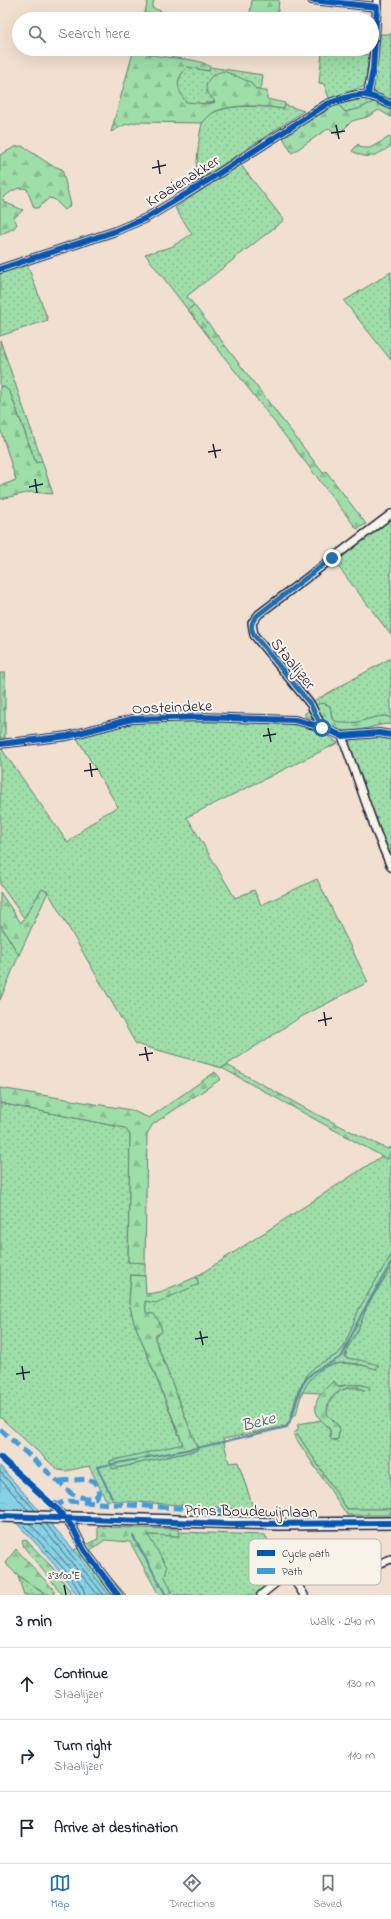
<!DOCTYPE html>
<meta charset="utf-8">
<style>
body{margin:0;font-family:"Indie Flower",sans-serif;background:#f2f2f3;color:#1f2937}
.stop{position:absolute;width:12px;height:12px;margin:-9px;border:3px solid #1f6fb2;border-radius:50%;background:#fff}
.stop.end{background:#1f6fb2;border-color:#fff;box-shadow:0 1px 4px #0008}
.list{margin:0;padding:0;list-style:none}
h2{display:flex;justify-content:space-between;align-items:center;height:52px;margin:0;padding:0 16px;font-size:17px}
h2 small{font-size:13px;font-weight:400;color:#747a83}
.list li{display:grid;grid-template-columns:26px 1fr auto;gap:12px;align-items:center;box-sizing:border-box;height:72px;padding:0 16px;border-top:1px solid #e0e1e3}
.list b{display:block;font-size:15px;white-space:nowrap}
.list p{margin:0;font-size:13px;white-space:nowrap;color:#747a83}
.list em{font-size:13px;font-style:normal;color:#747a83}
.icon{flex:none;width:22px;height:22px;fill:none;stroke:currentColor;stroke-width:2;stroke-linecap:round;stroke-linejoin:round}
.map{position:relative;flex:none;width:391px;height:1595px;overflow:hidden}
.search{position:absolute;background:#fff;box-shadow:0 4px 16px #0002;left:12px;right:12px;top:12px;height:44px;display:flex;align-items:center;gap:10px;box-sizing:border-box;padding:0 14px;border-radius:22px;color:#747a83;font-size:15px}
.sheet{height:268px;background:#fff}
nav{display:flex;justify-content:space-around;align-items:center;box-sizing:border-box;height:56px;border-top:1px solid #e0e1e3;background:#fff;font-size:11px;color:#747a83}
nav a{display:grid;justify-items:center;gap:2px}
nav .on{color:#1f6fb2}
.map>svg:first-child{display:block}
</style>
<div class="map">
<svg width="391" height="1595" viewBox="0 0 391 1595">
<defs>
<pattern id="grass-dots" width="8" height="8" patternUnits="userSpaceOnUse"><rect width="8" height="8" fill="#9ddea9"/><path d="M2 2h.1M6 6h.1" fill="none" stroke="#87be92" stroke-width="1.8" stroke-linecap="round"/></pattern>
<pattern id="forest-firs" width="22" height="20" patternUnits="userSpaceOnUse"><rect width="22" height="20" fill="#9ddea9"/><path d="M5 1l3.5 6h-7zM16 11l3.5 6h-7z" fill="#87be92"/></pattern>
<pattern id="cemetery-stones" width="16" height="16" patternUnits="userSpaceOnUse"><rect width="16" height="16" fill="#9ddea9"/><path d="M2 7V4a2 2 0 0 1 4 0v3zM10 15v-3a2 2 0 0 1 4 0v3z" fill="#87be92"/></pattern>
<pattern id="water-ripples" width="26" height="14" patternUnits="userSpaceOnUse"><rect width="26" height="14" fill="#86d1e6"/><path d="M2 4q2-2 4 0t4 0M15 11q2-2 4 0t4 0" fill="none" stroke="#73b3c6"/></pattern>
</defs>
<rect width="100%" height="100%" fill="#f1e0cf"/>
<filter id="ink" filterUnits="userSpaceOnUse"><feTurbulence type="fractalNoise" baseFrequency=".025" numOctaves="2"/><feDisplacementMap in="SourceGraphic" scale="8" xChannelSelector="R" yChannelSelector="G"/><feConvolveMatrix kernelMatrix="1 2 1 2 8 2 1 2 1" color-interpolation-filters="sRGB"/></filter>
<g filter="url(#ink)">
<g fill="url(#grass-dots)" stroke="#608072">
<polygon points="380,34 391,34 391,98 387,100 375,92 373,89 378,63"/>
<polygon points="322,52 371,55 367,80 363,87 329,98 324,84 319,83"/>
<path d="M188 67 209 71 210 67 263 75 261 91 252 87 250 82 246 81 213 98 215 102C211 103 190 105 187 103 173 93 177 76 188 67Z"/>
<polygon points="364,99 376,101 358,109 345,112 338,104"/>
<path d="M285 105 304 111 195 183C197 168 198 137 202 124 210 101 265 106 283 109Z"/>
<polygon points="240,164 284,220 187,296 194,305 188,310 145,254 171,247 192,234 175,208"/>
<polygon points="27,264 48,320 0,336 0,274"/>
<polygon points="391,272 391,360 344,301"/>
<polygon points="0,340 42,461 36,463 10,392 3,386 0,387"/>
<polygon points="391,519 391,635 334,561"/>
<path d="M391 658V718C376 710 354 732 332 720L331 710 315 706 312 702Z"/>
<path d="M192 721C235 722 304 714 338 743L187 817 235 898 254 890 261 905 317 879 368 982 299 1018 222 1068 136 1044 48 892 42 889 24 918 0 884V752L3 751 68 843 88 825 99 819 98 817 118 807 77 738 129 723Z"/>
<polygon points="377,736 391,738 391,858 348,743 350,739"/>
<polygon points="0,924 19,955 0,1000"/>
<polygon points="0,1103 125,1128 130,1135 128,1262 145,1263 145,1276 131,1275 129,1303 134,1322 183,1445 110,1461 113,1469 198,1450 155,1339 156,1335 146,1313 145,1301 199,1284 196,1277 382,1156 387,1159 391,1157 391,1255 359,1309 344,1347 338,1354 316,1366 298,1391 291,1418 286,1426 223,1439 229,1463 238,1462 254,1510 106,1500 89,1466 66,1471 58,1470 0,1417"/>
<path d="M391 1268V1509H347L298 1435 295 1437 293 1434 298 1430V1424L322 1420 330 1431V1437L335 1441 338 1439 339 1426 327 1414C328 1394 346 1382 365 1391L364 1385C354 1384 327 1385 321 1393L301 1392C304 1387 307 1380 311 1376 329 1358 355 1363 377 1369L359 1360 345 1358 347 1349 358 1330 367 1306Z"/>
<polygon points="179,1532 265,1535 285,1570 255,1595 202,1595 201,1593 198,1595 174,1595 164,1577 148,1535 179,1536"/>
<polygon points="18,1576 46,1595 24,1595"/>
</g>
<g fill="url(#forest-firs)" stroke="#608072">
<polygon points="148,0 154,0 152,8 164,12 166,19 143,19"/>
<polygon points="252,0 279,0 277,19 249,19"/>
<path d="M134 49H150L149 54C164 59 200 57 210 67L209 71 188 67C174 79 177 89 186 102L209 104 215 102C213 99 209 95 207 92 203 80 216 70 226 72 235 74 242 80 251 82 254 90 258 91 267 91V99L285 103 284 109C263 106 234 103 214 112 210 115 206 119 202 123L137 122 124 125 111 132Z"/>
<polygon points="376,101 391,110 391,117 379,110 367,117 352,121 338,135 329,128 292,153 282,136 338,104 345,112 358,109"/>
<path d="M391 136V146C375 156 370 161 352 151L358 144 362 148H370Z"/>
<path d="M22 146 51 165 62 169 71 205 65 210 54 199 49 198 38 208H34L27 189C17 186 10 192 3 198L4 202 23 210 14 218 17 224 14 228 0 235V155L15 147Z"/>
<polygon points="194,305 323,473 326,471 366,524 357,529 188,310"/>
<polygon points="3,386 10,392 36,463 42,461 53,494 31,492 0,499 0,486 16,480 0,428 0,387"/>
<path d="M323 703 330 706 332 719C354 732 376 710 391 718V725L386 724C359 729 337 741 318 715L312 719 305 716V713L318 704Z"/>
<polygon points="42,889 48,892 19,955 0,924 0,892 21,923"/>
<polygon points="227,1065 312,1112 387,1149 391,1147 391,1157 387,1159 222,1068"/>
<polygon points="215,1072 221,1079 153,1124 147,1134 145,1263 128,1262 130,1135 125,1128 0,1103 0,1088 131,1110 149,1118"/>
<path d="M391 1255V1268L367 1306 358 1330 347 1349 345 1358 359 1360 379 1365 376 1369C331 1353 305 1368 296 1415H291L298 1391 308 1373 316 1366 338 1354 344 1347 359 1309Z"/>
<polygon points="131,1275 145,1276 146,1294 160,1292 196,1277 199,1284 156,1303 145,1301 146,1313 154,1314 160,1323 162,1332 156,1335 155,1339 198,1450 112,1469 110,1461 183,1444 134,1322 129,1303"/>
<path d="M334 1381 339 1387C349 1384 358 1383 369 1387L370 1390C364 1391 363 1389 357 1387 347 1385 331 1394 328 1404 327 1407 327 1412 327 1414L339 1426 338 1439 331 1440C329 1436 332 1432 329 1428 326 1424 320 1420 318 1416 310 1402 324 1389 334 1381Z"/>
<polygon points="298,1435 347,1509 391,1509 391,1515 347,1515 295,1437"/>
<polygon points="98,1527 179,1529 179,1536 148,1535 167,1567 165,1577 172,1592 166,1595 159,1595 130,1542 105,1540 88,1552 126,1595 109,1595 74,1550 98,1539"/>
<polygon points="26,1540 52,1567 73,1595 63,1595 24,1547 22,1541"/>
<path d="M16 1549 54 1590V1595C41 1595 14 1573 5 1563Z"/>
</g>
<rect fill="url(#cemetery-stones)" stroke="#608072" x="0" y="673" width="5" height="65"/>
<polygon fill="url(#water-ripples)" stroke="#5e8ba2" points="0,1466 74,1550 109,1595 77,1595 46,1554 0,1506"/>
<g fill="none" stroke-linecap="round" stroke-linejoin="round">
<g stroke="#4a687f" stroke-width="1">
<polyline points="0,1472 35,1510"/>
<polyline points="0,1479 28,1510"/>
<path d="M21 1523C34 1536 78 1580 80 1595"/>
<path d="M29 1523C41 1536 84 1579 85 1595"/>
<polyline points="40,1524 98,1595"/>
<polyline points="46,1524 104,1595"/>
</g>
<g stroke="#5e8ba2" stroke-width="2">
<path d="M112 1498 97 1467 201 1447 287 1427C297 1411 296 1388 310 1375 320 1365 332 1364 342 1356L361 1315 391 1263"/>
<polyline points="133,1536 166,1595"/>
</g>
<g stroke="#22223b" stroke-width="10">
<g id="minor">
<polyline points="312,0 377,7"/>
<path d="M368 94C374 63 376 32 377 0"/>
<path d="M0 269 113 232 146 218 196 188 327 104C357 94 362 89 391 105"/>
<polyline points="322,727 311,705 254,635 252,623 259,614 391,514"/>
<polyline points="342,736 377,834 391,867"/>
<polyline points="0,744 68,736 132,719 202,717 295,720 322,727 342,736 379,733 391,735"/>
<polyline points="54,1506 73,1528 84,1550 118,1595"/>
<polyline points="289,1572 304,1595"/>
<polyline points="261,1595 289,1572 302,1570 344,1573 360,1571 391,1559"/>
</g>
</g>
<g stroke="#22223b" stroke-width="14">
<polyline id="primary" points="111,1519 279,1524 391,1523"/>
</g>
<use href="#minor" stroke="#f7f3e8" stroke-width="7"/>
<use href="#primary" stroke="#f7f3e8" stroke-width="11"/>
<g stroke="#22223b" stroke-width="14" stroke-linecap="butt">
<polyline id="primary-bridge" points="0,1516 111,1519"/>
</g>
<use href="#primary-bridge" stroke="#f7f3e8" stroke-width="11"/>
<g stroke="#3c9ce2" stroke-width="5" stroke-dasharray="10 5" stroke-linecap="butt">
<polyline points="0,1429 72,1494 84,1498 95,1498 99,1493 95,1482 88,1479 60,1481"/>
<polyline points="54,1506 66,1501 273,1514 279,1524"/>
</g>
<g stroke="#f7f3e8" stroke-width="8">
<g id="cycleway">
<polyline points="312,0 377,7 373,70 368,94"/>
<path d="M0 269 113 232 146 218 196 188 327 104C357 94 362 89 391 105"/>
<polyline points="0,744 68,736 132,719 202,717 295,720 322,727 342,736 379,733 391,735"/>
<polyline points="0,1457 58,1510 73,1528 84,1550 118,1595"/>
<polyline points="0,1516 230,1524 391,1523"/>
</g>
</g>
<use href="#cycleway" stroke="#0057b8" stroke-width="6"/>
</g>
</g>
<g fill="none" stroke-linecap="round" stroke-linejoin="round" filter="url(#ink)">
<path stroke="#1f6fb2" stroke-width="5" d="M322 728 311 705 254 635C249 626 252 620 259 614L332 558"/>
</g>
<path fill="none" stroke="#22223b" stroke-width="1.5" d="M336 125 339 139M331 133 345 131M158 160 160 174M152 168 166 165M213 444 216 458M208 452 221 450M35 479 37 493M29 487 43 484M268 728 271 742M263 736 276 734M90 763 92 777M84 771 98 769M324 1012 326 1026M318 1021 332 1018M145 1047 148 1061M139 1055 153 1053M200 1331 203 1345M195 1339 208 1337M22 1366 24 1380M16 1374 30 1372M64 1585 66 1595"/>
<g text-anchor="middle" stroke-width="4" stroke-linejoin="round" paint-order="stroke">
<g font-size="16" fill="#22223b" stroke="#f7f3e8">
<text transform="translate(182 180) rotate(-32)" y="6">Kraaienakker</text>
<text transform="translate(294 663) rotate(51)" y="6">Staalijzer</text>
<text transform="translate(172 706) rotate(-2)" y="6">Oosteindeke</text>
<text transform="translate(251 1510) rotate(1)" y="6">Prins Boudewijnlaan</text>
</g>
<g font-size="17" font-style="italic" fill="#40576e" stroke="#f7f3e8">
<text transform="translate(258 1421) rotate(-14)" y="6">Beke</text>
</g>
</g>
<rect x="249" y="1539" width="132" height="46" rx="6" fill="#f7f3e8" stroke="#b7b4b4" stroke-width="1"/>
<rect x="257" y="1550" width="18" height="6" fill="#0057b8"/>
<rect x="257" y="1568" width="18" height="6" fill="#3c9ce2"/>
<g font-size="11" fill="#22223b">
<text x="282" y="1557">Cycle path</text>
<text x="282" y="1575">Path</text>
</g>
<g font-size="10" text-anchor="middle" fill="#22223b" stroke="#f7f3e8" stroke-width="4" stroke-linejoin="round" paint-order="stroke">
<text x="64" y="1579">3°31'00"E</text>
</g>
</svg>
<div class="stop" style="left:322px;top:728px"></div>
<div class="stop end" style="left:332px;top:558px"></div>
<div class="search"><svg class="icon" aria-label="search" viewBox="0 0 24 24"><circle cx="10" cy="10" r="6"/><path d="M15 15l6 6"/></svg>Search here</div>
</div>
<section class="sheet">
<h2>3 min<small>Walk · 240 m</small></h2>
<ul class="list">
<li><svg class="icon" aria-label="ahead" viewBox="0 0 24 24"><path d="M12 20V5M6 11l6-6 6 6"/></svg><div><b>Continue</b><p>Staalijzer</p></div><em>130 m</em></li>
<li><svg class="icon" aria-label="right" viewBox="0 0 24 24"><path d="M7 20v-9h11M14 6l5 5-5 5"/></svg><div><b>Turn right</b><p>Staalijzer</p></div><em>110 m</em></li>
<li><svg class="icon" aria-label="arrive" viewBox="0 0 24 24"><path d="M6 21V4h12l-3 4 3 4H6"/></svg><div><b>Arrive at destination</b></div></li>
</ul>
</section>
<nav>
<a class="on"><svg class="icon" aria-label="map" viewBox="0 0 24 24"><path d="M3 6l6-2 6 2 6-2v14l-6 2-6-2-6 2zM9 4v14M15 6v14"/></svg>Map</a>
<a><svg class="icon" aria-label="directions" viewBox="0 0 24 24"><path d="M12 3l9 9-9 9-9-9zM9 14v-3h6M13 9l2 2-2 2"/></svg>Directions</a>
<a><svg class="icon" aria-label="saved" viewBox="0 0 24 24"><path d="M7 4h10v16l-5-4-5 4z"/></svg>Saved</a>
</nav>
